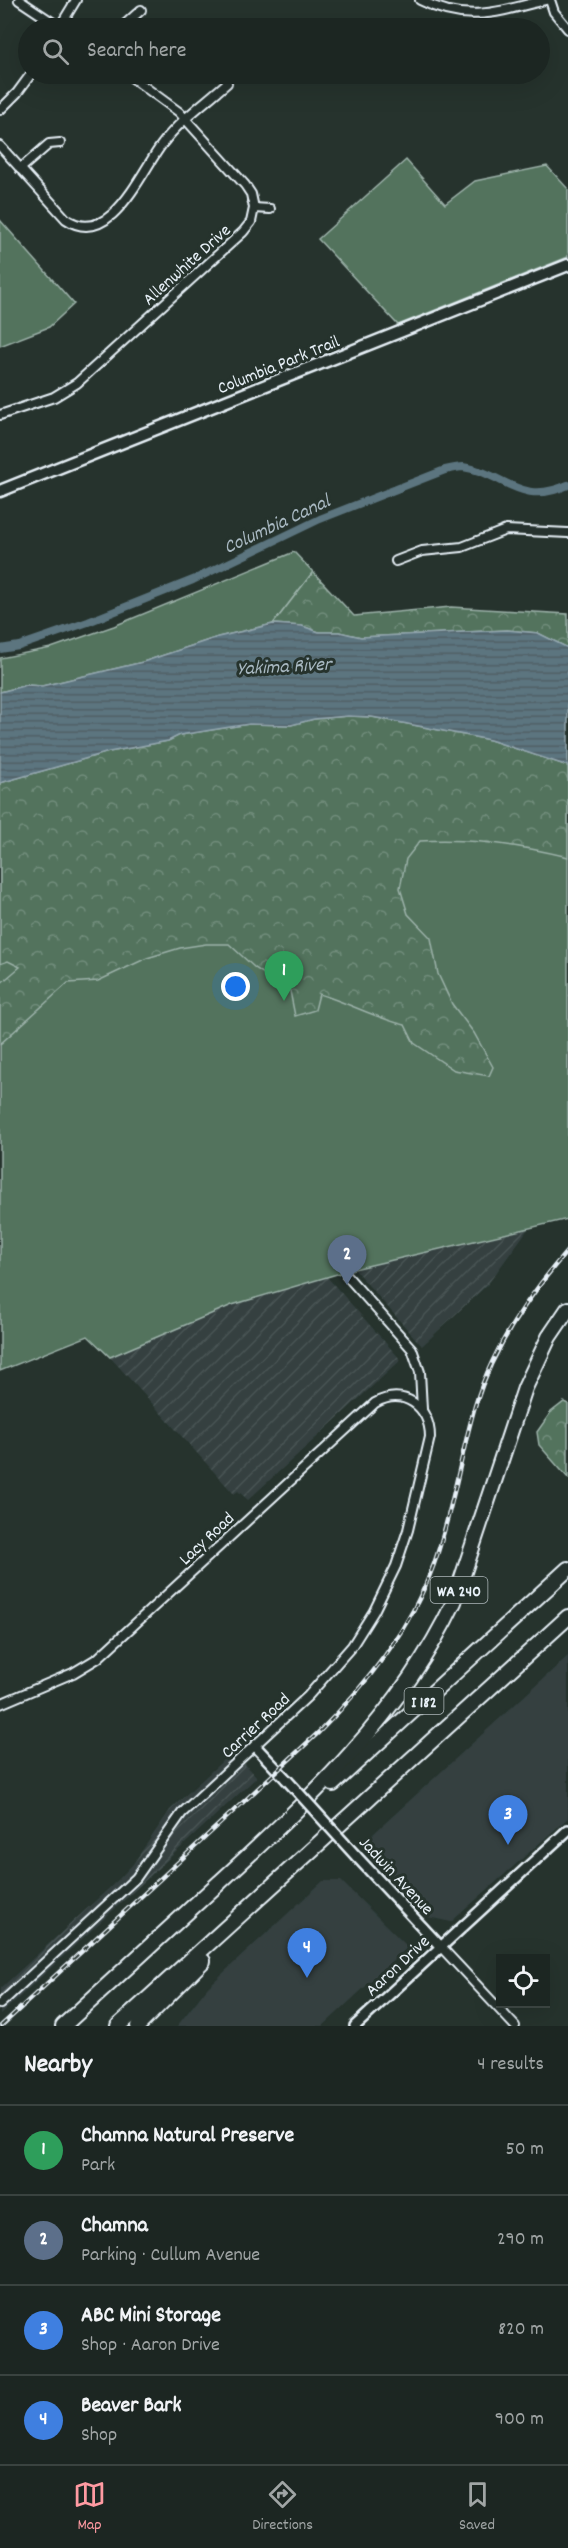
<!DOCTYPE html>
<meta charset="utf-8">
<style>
body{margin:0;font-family:Dekko,sans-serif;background:#252e2a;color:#f1f3f6}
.controls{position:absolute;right:18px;bottom:18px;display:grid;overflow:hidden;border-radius:0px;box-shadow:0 6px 24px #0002}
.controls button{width:54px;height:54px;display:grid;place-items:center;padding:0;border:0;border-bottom:2px solid #3a4340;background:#1c2622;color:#f1f3f6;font:30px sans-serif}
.you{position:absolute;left:236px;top:987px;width:21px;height:21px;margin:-15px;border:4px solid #fff;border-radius:50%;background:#1a73e8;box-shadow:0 0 0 9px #1a73e833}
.badge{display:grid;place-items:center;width:39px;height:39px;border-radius:50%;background:#ff9aa2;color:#fff;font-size:20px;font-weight:700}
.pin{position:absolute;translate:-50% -50px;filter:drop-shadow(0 2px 3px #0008)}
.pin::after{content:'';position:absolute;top:32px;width:21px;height:18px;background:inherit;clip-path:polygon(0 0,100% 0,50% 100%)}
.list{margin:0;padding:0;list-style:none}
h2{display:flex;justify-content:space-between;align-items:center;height:78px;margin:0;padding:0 24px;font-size:26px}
h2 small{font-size:20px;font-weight:400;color:#a0a5a5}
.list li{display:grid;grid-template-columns:39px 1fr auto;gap:18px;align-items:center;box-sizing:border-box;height:90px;padding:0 24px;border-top:2px solid #3a4340}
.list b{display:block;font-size:22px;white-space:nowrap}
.list p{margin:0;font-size:20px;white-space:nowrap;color:#a0a5a5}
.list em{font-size:20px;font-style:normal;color:#a0a5a5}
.icon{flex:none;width:33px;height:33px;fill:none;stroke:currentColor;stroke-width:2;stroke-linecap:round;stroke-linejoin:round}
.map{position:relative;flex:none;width:568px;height:2026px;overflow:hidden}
.search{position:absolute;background:#1c2622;box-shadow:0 6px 24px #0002;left:18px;right:18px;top:18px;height:66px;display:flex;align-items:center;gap:15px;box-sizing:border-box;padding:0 21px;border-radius:33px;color:#a0a5a5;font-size:22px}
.sheet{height:438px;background:#1c2622}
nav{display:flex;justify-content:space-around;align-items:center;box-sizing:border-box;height:84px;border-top:2px solid #3a4340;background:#1c2622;font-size:16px;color:#a0a5a5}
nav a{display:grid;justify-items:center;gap:3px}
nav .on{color:#ff9aa2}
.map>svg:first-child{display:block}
</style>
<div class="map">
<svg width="568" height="2026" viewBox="0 0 568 2026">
<defs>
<pattern id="industrial-furrows" width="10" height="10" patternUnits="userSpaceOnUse" patternTransform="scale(1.5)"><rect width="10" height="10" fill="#344141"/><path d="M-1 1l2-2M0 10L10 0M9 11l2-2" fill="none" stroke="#485454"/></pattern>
<pattern id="forest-crowns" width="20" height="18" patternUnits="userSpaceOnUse" patternTransform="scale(1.5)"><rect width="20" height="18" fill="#52735d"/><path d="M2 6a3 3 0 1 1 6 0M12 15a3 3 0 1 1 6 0" fill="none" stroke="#738e7d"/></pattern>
<pattern id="water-rules" width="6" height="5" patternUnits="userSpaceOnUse" patternTransform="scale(1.5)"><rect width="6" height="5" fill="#5b747f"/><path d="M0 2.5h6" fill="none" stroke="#505e64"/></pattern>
</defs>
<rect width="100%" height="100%" fill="#26332d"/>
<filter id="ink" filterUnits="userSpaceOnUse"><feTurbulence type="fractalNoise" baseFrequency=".0167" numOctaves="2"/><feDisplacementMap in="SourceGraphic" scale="12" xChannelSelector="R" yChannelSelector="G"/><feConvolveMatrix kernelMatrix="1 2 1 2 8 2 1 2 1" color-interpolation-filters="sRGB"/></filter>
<g filter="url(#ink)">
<g fill="#344141">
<polygon points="568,1656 568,1818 451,1922 428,1917 361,1845"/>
<polygon points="323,1881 341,1881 408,1947 323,2026 177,2026 208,1987"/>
</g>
<g fill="url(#industrial-furrows)">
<polygon points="528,1229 488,1284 422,1346 354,1269"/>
<polygon points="327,1277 401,1360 248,1500 238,1491 234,1494 110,1357 232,1305"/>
<polygon points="233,1751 257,1777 0,2015 0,1989 119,1879 133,1864 170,1810"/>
</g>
<g fill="#52735d" stroke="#9db2aa" stroke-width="1.5">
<polygon points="406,160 445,204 475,181 547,166 568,189 568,257 398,325 318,239"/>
<polygon points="0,220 74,304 49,327 0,346"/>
<polygon points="294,552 313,572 273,624 218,637 143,662 42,686 27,685 0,692 0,658 51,648 114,626"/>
<polygon points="372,717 490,740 568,766 568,1219 354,1269 232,1305 110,1357 88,1336 0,1371 0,783"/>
</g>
<g fill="url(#forest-crowns)" stroke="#9db2aa" stroke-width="1.5">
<polygon points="313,572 354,616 451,607 568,614 568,648 538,633 507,630 361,637 339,632 319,632 302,626 273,624"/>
<path d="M349 716 372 717 490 740 568 766V857C520 845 469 838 420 841L406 859 400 888 408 914 431 938 438 974 452 1004 474 1033 493 1067 489 1076 454 1070 414 1043 405 1025C375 1018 349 1003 319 994L315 1010 295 1016 290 991 255 968 229 944H206L180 948 147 958 98 981 68 983 0 1044V984L20 967 8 961 0 964V783L109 752 168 741 180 735 249 724 291 725 314 719Z"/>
<polygon points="564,1402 568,1404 568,1478 539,1445 537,1432 551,1412"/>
</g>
<polygon fill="url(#water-rules)" stroke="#93a6af" stroke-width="1.5" points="273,624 302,626 319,632 339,632 361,637 507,630 538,633 568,648 568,766 490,740 372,717 348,716 314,719 291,725 249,724 180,735 168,741 109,752 0,783 0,692 27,685 42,686 143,662 218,637"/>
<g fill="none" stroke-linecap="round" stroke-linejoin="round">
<path stroke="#5b747f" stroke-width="8" d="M0 649 19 646 88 622 193 580 320 519 445 470C451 469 458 467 463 467 505 473 519 507 568 485"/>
<g stroke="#e8f1f8" stroke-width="12">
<g id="minor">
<polyline points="19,0 61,28"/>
<path d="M420 0C466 24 498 12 545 0"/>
<polyline points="550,0 554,12 568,29"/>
<polyline points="59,28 76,0"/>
<polyline points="121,28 141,10"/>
<polyline points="0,110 17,93 31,74"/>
<path d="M0 146 66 219C111 250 142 169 163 143 179 121 207 101 227 83"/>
<polyline points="20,169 49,144 60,143"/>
<polyline points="254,208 270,209"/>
<polyline points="0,415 54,397 77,383 243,232 251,222 254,208 251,194 245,185 179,112 127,74"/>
<polyline points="396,561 422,551 462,547 506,530 568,533"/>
<polyline points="347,1276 412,1349 420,1372 422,1409"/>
<path d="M0 1704 73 1673 98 1658 375 1403C403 1387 430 1406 430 1437L408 1530 396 1566 374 1611 352 1646 308 1696 182 1813 136 1878 0 2004"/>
<polyline points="441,1947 515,2026"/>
</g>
</g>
<g stroke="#e8f1f8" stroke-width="14">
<g id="tertiary">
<polyline points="255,1746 286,1779"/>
<polyline points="356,1856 441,1947"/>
<polyline points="355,2026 568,1830"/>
</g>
</g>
<g stroke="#e8f1f8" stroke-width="15">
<polyline id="secondary" points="0,491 568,265"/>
</g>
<g stroke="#e8f1f8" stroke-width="18">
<g id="motorway">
<polyline points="333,1784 568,1569"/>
<path d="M63 2026C115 1978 167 1930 220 1882 311 1798 400 1716 454 1602L525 1388 549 1337 568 1309"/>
<polyline points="118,2026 568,1617"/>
<polyline points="138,2026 203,1961"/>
</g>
</g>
<use href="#minor" stroke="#26332d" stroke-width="8"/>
<use href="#tertiary" stroke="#26332d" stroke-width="9"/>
<use href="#secondary" stroke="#26332d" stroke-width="10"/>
<use href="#motorway" stroke="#26332d" stroke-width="14"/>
<g stroke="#e8f1f8" stroke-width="4.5">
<path id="rail" d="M1 2026 319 1732C367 1684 410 1630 434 1564 452 1513 460 1458 475 1406 493 1347 528 1296 568 1250"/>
</g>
<use href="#rail" stroke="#26332d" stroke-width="2" stroke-dasharray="7" stroke-linecap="butt"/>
<g stroke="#e8f1f8" stroke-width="14" stroke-linecap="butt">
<polyline id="tertiary-bridge" points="286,1779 356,1856"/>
</g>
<use href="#tertiary-bridge" stroke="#26332d" stroke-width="9"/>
</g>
</g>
<g text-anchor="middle" stroke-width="6" stroke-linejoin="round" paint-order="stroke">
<g fill="#26332d" stroke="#aeb8bb" stroke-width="1.5">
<rect x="430.5" y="1577" width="57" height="26" rx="4.5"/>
<rect x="404.5" y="1688" width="39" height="26" rx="4.5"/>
</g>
<g font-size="16" font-weight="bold" fill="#e8f1f8">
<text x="459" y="1596">WA 240</text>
<text x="424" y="1707">I 182</text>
</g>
<g font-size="18" fill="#e8f1f8" stroke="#26332d">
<text transform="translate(186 264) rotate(-42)" y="6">Allenwhite Drive</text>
<text transform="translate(278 364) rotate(-22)" y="6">Columbia Park Trail</text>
<text transform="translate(206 1538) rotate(-43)" y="6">Lacy Road</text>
<text transform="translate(255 1725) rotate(-43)" y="6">Carrier Road</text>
<text transform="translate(397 1875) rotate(47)" y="6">Jadwin Avenue</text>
<text transform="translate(397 1965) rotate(-43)" y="6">Aaron Drive</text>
</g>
<g font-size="20" font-style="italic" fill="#a9b9c2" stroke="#26332d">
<text transform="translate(276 523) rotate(-25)" y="7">Columbia Canal</text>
<text transform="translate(284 665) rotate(-3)" y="7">Yakima River</text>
</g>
</g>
</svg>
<div class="controls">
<button><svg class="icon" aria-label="locate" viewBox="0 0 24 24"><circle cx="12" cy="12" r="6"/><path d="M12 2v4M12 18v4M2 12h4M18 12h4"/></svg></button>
</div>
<div class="you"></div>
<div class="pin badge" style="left:284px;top:1001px;background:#2e9e5b">1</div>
<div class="pin badge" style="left:347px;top:1285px;background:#5c6f8a">2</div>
<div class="pin badge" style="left:508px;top:1845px;background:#3f7fe0">3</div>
<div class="pin badge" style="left:307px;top:1978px;background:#3f7fe0">4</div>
<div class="search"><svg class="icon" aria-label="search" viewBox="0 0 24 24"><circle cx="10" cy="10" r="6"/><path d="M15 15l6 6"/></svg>Search here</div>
</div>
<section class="sheet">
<h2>Nearby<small>4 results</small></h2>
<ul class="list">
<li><span class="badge" style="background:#2e9e5b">1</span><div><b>Chamna Natural Preserve</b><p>Park</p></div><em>50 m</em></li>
<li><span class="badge" style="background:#5c6f8a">2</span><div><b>Chamna</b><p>Parking · Cullum Avenue</p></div><em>290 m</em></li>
<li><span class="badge" style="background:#3f7fe0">3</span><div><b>ABC Mini Storage</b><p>Shop · Aaron Drive</p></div><em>820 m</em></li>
<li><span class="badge" style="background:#3f7fe0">4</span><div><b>Beaver Bark</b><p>Shop</p></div><em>900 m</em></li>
</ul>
</section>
<nav>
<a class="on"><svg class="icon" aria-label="map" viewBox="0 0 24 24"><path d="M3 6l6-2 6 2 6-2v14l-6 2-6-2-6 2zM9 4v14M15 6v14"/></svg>Map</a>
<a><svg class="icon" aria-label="directions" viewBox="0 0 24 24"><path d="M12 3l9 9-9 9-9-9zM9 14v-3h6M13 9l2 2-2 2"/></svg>Directions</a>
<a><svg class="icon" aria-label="saved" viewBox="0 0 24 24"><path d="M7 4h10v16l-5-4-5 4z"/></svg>Saved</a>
</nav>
